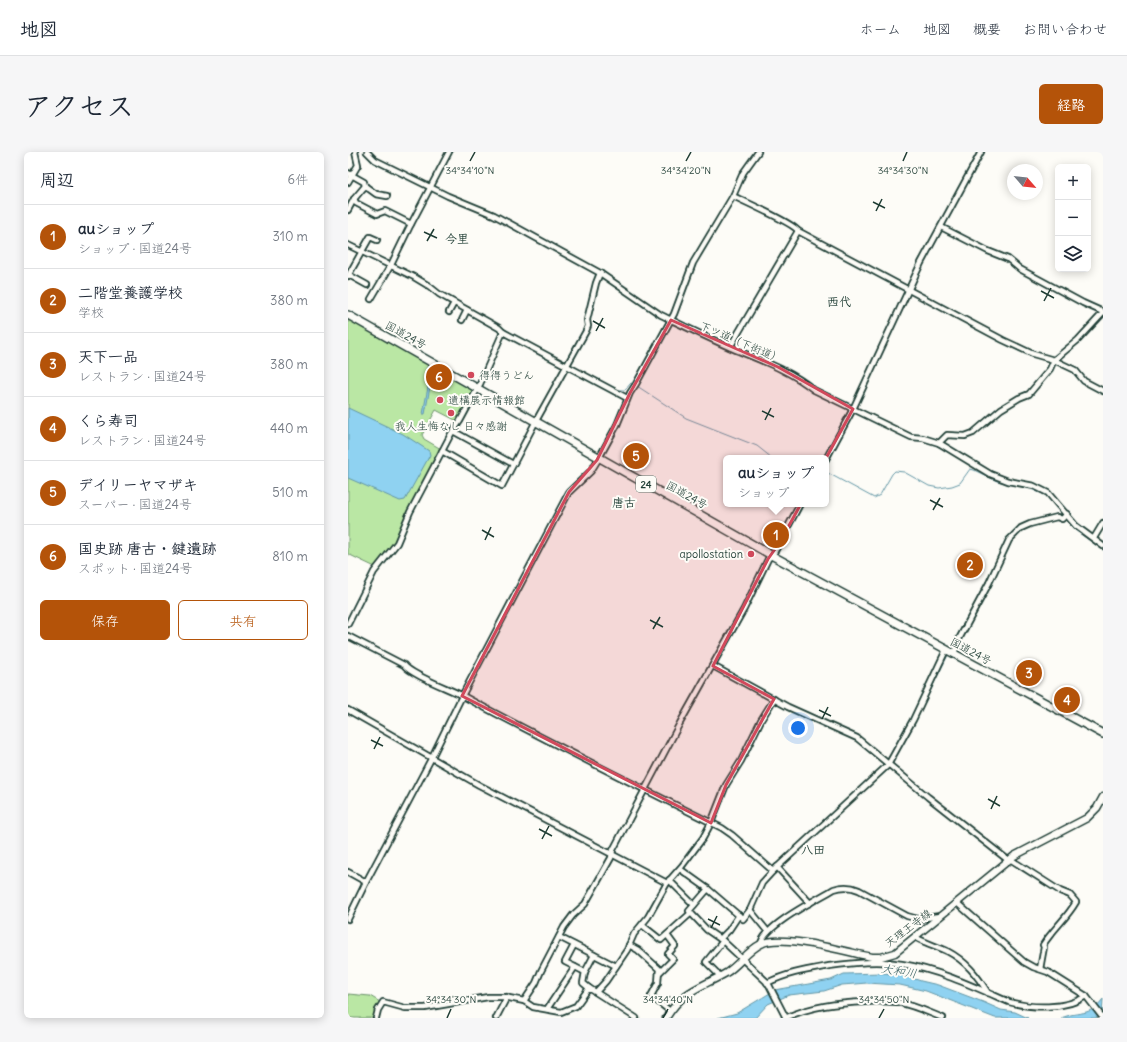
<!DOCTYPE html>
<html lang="ja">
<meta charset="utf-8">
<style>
body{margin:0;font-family:Delius,"Klee One",sans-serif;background:#f6f6f7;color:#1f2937}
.controls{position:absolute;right:12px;top:12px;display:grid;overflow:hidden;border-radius:6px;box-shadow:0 2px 10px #0003}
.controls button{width:36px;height:36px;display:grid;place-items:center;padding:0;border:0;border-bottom:1px solid #e0e1e3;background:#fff;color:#1f2937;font:20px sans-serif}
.compass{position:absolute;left:659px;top:12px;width:36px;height:36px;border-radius:50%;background:#fff;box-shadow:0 2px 10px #0003;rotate:118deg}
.you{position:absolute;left:450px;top:576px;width:14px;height:14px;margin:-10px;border:3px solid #fff;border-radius:50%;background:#1a73e8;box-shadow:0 0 0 6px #1a73e833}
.badge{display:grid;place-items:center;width:26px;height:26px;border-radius:50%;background:#b45309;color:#fff;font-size:13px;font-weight:700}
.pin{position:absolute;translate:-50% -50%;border:2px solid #fff;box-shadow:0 1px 4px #0006}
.popup{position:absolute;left:375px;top:303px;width:106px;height:52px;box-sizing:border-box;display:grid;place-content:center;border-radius:6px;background:#fff;filter:drop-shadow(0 1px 3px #0005);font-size:13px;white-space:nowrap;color:#747a83}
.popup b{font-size:15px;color:#1f2937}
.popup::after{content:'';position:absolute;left:50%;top:100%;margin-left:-8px;border:8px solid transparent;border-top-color:#fff}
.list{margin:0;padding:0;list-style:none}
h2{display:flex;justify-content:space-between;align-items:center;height:52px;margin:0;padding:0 16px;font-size:17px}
h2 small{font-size:13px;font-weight:400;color:#747a83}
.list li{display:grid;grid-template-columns:26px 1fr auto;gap:12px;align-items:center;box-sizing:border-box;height:64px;padding:0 16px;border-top:1px solid #e0e1e3}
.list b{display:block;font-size:15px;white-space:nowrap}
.list p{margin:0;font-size:13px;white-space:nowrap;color:#747a83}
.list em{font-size:13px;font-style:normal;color:#747a83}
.actions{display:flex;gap:8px;padding:12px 16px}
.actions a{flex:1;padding:9px 0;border:1px solid #b45309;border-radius:6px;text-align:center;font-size:14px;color:#b45309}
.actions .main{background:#b45309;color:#fff}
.icon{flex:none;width:22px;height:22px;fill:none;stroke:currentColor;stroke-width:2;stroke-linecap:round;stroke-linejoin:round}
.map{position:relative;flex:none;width:755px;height:866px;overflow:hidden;border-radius:6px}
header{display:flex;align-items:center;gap:24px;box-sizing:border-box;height:56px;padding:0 20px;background:#fff;border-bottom:1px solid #e0e1e3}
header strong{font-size:19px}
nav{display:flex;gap:22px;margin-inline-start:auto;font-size:14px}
.intro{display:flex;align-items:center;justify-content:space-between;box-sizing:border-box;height:96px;padding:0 24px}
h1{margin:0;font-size:28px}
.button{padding:10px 18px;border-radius:6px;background:#b45309;color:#fff;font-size:14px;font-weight:700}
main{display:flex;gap:24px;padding:0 24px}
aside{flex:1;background:#fff;border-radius:6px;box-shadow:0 2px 10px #0003}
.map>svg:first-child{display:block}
</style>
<header>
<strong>地図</strong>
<nav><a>ホーム</a><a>地図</a><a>概要</a><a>お問い合わせ</a></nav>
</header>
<div class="intro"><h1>アクセス</h1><a class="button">経路</a></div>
<main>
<aside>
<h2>周辺<small>6件</small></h2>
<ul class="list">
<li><span class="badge">1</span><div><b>auショップ</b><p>ショップ · 国道24号</p></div><em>310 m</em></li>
<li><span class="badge">2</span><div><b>二階堂養護学校</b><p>学校</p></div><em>380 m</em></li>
<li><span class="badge">3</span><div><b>天下一品</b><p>レストラン · 国道24号</p></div><em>380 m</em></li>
<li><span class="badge">4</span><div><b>くら寿司</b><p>レストラン · 国道24号</p></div><em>440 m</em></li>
<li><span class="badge">5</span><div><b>デイリーヤマザキ</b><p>スーパー · 国道24号</p></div><em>510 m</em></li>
<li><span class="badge">6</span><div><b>国史跡 唐古・鍵遺跡</b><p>スポット · 国道24号</p></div><em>810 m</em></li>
</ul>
<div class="actions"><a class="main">保存</a><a>共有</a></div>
</aside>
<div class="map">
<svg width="755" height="866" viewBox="0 0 755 866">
<rect width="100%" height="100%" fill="#fdfcf7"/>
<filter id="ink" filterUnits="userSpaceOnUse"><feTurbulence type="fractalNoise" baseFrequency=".025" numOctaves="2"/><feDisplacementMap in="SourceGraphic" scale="8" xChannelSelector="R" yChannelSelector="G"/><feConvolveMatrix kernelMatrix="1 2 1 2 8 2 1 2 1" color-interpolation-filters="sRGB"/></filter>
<g filter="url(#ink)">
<g fill="#bae7a4" stroke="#6c926c">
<polygon points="0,167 126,238 111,270 88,258 74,283 76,287 93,297 59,360 47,390 27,415 0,402"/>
<polygon points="0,842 22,844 32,850 26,866 0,866"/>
</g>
<g fill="#8fd2f1" stroke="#6296a5">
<polygon points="79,215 81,216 82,235 77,262 75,262 80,235"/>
<polygon points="0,256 55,282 81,299 82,303 57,348 52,349 0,326"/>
<polygon points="534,821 555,823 573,829 590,833 635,850 653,858 667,860 680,866 647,866 578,839 552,833 519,831 494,833 476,839 441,843 420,852 407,866 370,866 389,861 427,838 483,828 496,822"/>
<path d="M755 847 754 864 746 866H713C733 858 740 866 755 847Z"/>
</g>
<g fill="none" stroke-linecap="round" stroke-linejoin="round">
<g stroke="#6296a5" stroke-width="1">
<polyline points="205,204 218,211"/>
<polyline points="221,212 270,238 277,238 283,231 286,232"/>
<polyline points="289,234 338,266 409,294 424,306"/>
<polyline points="478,320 526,346 532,343 544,322 547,319 556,320 581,334 591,336 604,334 612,331 622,317 626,318 649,329 683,337 697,343 702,347 714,363"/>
<polyline points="717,367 727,378 755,398"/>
<polyline points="675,373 709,362 713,363"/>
<polyline points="603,497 642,424"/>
<polyline points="577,549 601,501"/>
</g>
<g stroke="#1f3d34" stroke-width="8">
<g id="minor">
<path d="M19 0 27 8 100 44 146 63 252 121 313 163C338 175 362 187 388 198 415 209 443 219 466 238L563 285 575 286 591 291 642 322 660 329 686 334 700 341 728 374 755 394"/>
<polyline points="0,21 16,30 17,34 6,47 0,58"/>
<polyline points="0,30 10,13 7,0"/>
<polyline points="17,34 28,42 39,44"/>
<path d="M385 44C395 49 447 72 450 79L655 188 685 202 706 208 727 218 736 229 755 239"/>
<polyline points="6,47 8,51 29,62 37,59 63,72"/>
<polyline points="593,75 640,99 660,107 672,117 735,151 755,160"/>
<polyline points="0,93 66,125 81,134 91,142 151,176 155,180 279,246"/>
<polyline points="1,123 19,133"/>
<polyline points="0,124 22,85 29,88"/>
<polyline points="23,147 43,113 61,76 101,0"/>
<polyline points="101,160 106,151"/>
<polyline points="114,168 119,158"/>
<polyline points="382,195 450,79"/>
<polyline points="105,279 165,312"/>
<polyline points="591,291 599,283 617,284 625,281 653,257 671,246 681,242 702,217 706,208 730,188 755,161"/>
<polyline points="94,299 154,334 189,267 238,179 240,174 239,168 248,131 252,121"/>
<polyline points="478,307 505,257 573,111 633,0"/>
<polyline points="746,386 755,371"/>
<polyline points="0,472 26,420 49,391 62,360 103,282 112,269 132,232 155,180"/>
<path d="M0 484 56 513C63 523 102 537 115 544 200 590 287 633 374 676L384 683 425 719"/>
<polyline points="606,502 611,487 641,431 661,388 673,376 682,372 709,365 714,367 719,362"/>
<polyline points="365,514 440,555 509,586 580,645 660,708"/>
<polyline points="0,558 131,633 319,731"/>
<path d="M662 707 712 739 722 743 728 750C719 766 705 777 695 793L696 795 692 817"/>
<polyline points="429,715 462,751"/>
<polyline points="332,717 360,737 395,767 402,758 414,731 425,719 540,613 565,568 598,498"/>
<polyline points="0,720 18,730"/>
<polyline points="321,728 346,753"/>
<polyline points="360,737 341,759 359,778 375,789 420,831 438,866"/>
<polyline points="609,751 676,810 685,815 700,820 738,844 755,866"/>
<polyline points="402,758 420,780"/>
<polyline points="0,767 18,730 83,607 114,544 212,357 221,340 243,319 251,306 269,273 282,241 288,232 326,162 345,111 385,44 395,21 410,0"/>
<polyline points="294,773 313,788 343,761"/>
<polyline points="211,785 268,814"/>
<path d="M567 785C577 791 588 794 599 799 618 809 629 823 640 841"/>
<polyline points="372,787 381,778 391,763"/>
<path d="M413 791C419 772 468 748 486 737 495 734 502 734 511 738L559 764 570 767 592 764"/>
<polyline points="226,793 217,810 237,820"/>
<polyline points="281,793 290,798 311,817 310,831 303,844 322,859"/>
<polyline points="311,821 325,807 320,802 327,794 319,783"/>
<polyline points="372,824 358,810 375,789"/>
<path d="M419 831C439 821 459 818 481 814 505 811 530 808 554 812 591 818 627 835 661 850 683 856 718 858 738 844"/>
<polyline points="241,836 235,831 237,820 246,803"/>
<polyline points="248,840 258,829 279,798 286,782 300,765 319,731 334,714 355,686 363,671 378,633 393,609 413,568 426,547"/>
<polyline points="176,849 188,831 193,819 216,775 225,763 237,752 263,706 265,698 332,571 396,457 420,407 427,399 452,352"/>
<polyline points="199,857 227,815"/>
<polyline points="28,866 30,858 35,850 57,856 77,856 140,845 156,845 176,849 185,855 213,860 228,854 241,836 288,866"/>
<polyline points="148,866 159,845"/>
<path d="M437 866C463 854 490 851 518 850 528 849 538 849 549 850 565 853 580 860 595 866"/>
</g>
</g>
<g stroke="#1f3d34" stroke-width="9">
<path id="major" d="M318 866C335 838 352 836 378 821 391 813 399 799 413 792 433 781 499 800 524 805H533L547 801 666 704 739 666 749 656 755 645"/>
</g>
<g stroke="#1f3d34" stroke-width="10">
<polyline id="highway" points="0,163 423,403 755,582"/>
</g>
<use href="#minor" stroke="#fdfcf7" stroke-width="4.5"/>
<use href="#major" stroke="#fdfcf7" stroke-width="6"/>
<use href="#highway" stroke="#fdfcf7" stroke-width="7"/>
</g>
</g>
<path fill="#d1495b" fill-opacity="0.2" stroke="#d1495b" stroke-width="3" stroke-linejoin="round" d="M323 168 430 215 505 257 432 390 420 407 365 514 426 547 378 633 363 671 114 544 221 340 249 308 282 241Z"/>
<path fill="none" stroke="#1f3d34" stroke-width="1.5" d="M122 9 127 0M338 9 343 0M555 9 559 0M525 50 537 56M528 59 534 47M76 80 89 86M79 89 86 77M693 139 706 146M696 149 703 136M245 169 257 176M248 179 255 166M414 259 426 265M417 268 423 256M582 348 595 355M585 358 592 346M134 378 146 385M137 388 143 375M302 468 315 475M305 477 312 465M471 558 483 564M474 567 480 555M23 588 35 594M26 597 32 585M640 647 652 654M643 657 649 644M191 677 204 684M194 687 201 674M360 767 372 773M363 776 369 764M99 866 103 857M315 866 320 857M531 866 536 857"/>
<g fill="#d1495b" stroke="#fdfcf7" stroke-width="1.5">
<circle cx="123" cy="223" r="4"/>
<circle cx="92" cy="248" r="4"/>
<circle cx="103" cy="261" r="4"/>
<circle cx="403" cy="402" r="4"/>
</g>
<g text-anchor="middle" stroke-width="4" stroke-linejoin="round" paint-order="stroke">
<rect fill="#fdfcf7" stroke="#62766e" stroke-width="1" x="288" y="324" width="20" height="16" rx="3"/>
<g font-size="10" font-weight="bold" fill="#1f3d34">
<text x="298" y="336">24</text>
</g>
<g font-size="11" fill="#1f3d34" stroke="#fdfcf7">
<text transform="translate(58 183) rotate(29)" y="4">国道24号</text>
<text transform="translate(393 190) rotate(23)" y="4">下ツ道（下街道）</text>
<text transform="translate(339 343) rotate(29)" y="4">国道24号</text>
<text transform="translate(623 499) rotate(28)" y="4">国道24号</text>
<text transform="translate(560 776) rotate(-37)" y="4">天理王寺線</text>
</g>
<g font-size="11" fill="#1f3d34" stroke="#fdfcf7" text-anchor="start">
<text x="131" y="227">得得うどん</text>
<text x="100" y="252">遺構展示情報館</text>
<text x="103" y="278" text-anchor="middle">我人生悔なし 日々感謝</text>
<text x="395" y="406" text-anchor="end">apollostation</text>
</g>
<g font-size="12" font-weight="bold" fill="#1f3d34" stroke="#fdfcf7">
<text x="109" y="91">今里</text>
<text x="491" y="154">西代</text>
<text x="276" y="355">唐古</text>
<text x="465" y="702">八田</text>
</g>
<g font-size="12" font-style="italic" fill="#3b6263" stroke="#fdfcf7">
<text transform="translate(551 819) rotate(9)" y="4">大和川</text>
</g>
</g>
<g font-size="10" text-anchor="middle" fill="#1f3d34" stroke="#fdfcf7" stroke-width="4" stroke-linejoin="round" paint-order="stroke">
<text x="122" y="22">34°34'10"N</text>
<text x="338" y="22">34°34'20"N</text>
<text x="555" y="22">34°34'30"N</text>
<text x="103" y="851">34°34'30"N</text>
<text x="320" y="851">34°34'40"N</text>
<text x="536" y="851">34°34'50"N</text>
</g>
</svg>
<div class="controls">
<button>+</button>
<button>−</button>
<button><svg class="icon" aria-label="layers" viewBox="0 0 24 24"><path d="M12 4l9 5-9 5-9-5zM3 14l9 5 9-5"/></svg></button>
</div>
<svg class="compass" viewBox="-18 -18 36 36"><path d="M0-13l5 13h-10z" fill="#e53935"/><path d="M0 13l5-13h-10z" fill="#747a83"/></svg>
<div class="you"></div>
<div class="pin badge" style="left:428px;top:383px">1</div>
<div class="popup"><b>auショップ</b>ショップ</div>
<div class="pin badge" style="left:622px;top:413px">2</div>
<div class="pin badge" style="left:681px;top:521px">3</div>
<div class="pin badge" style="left:719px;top:548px">4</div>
<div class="pin badge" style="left:288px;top:304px">5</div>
<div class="pin badge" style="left:91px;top:225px">6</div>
</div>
</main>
